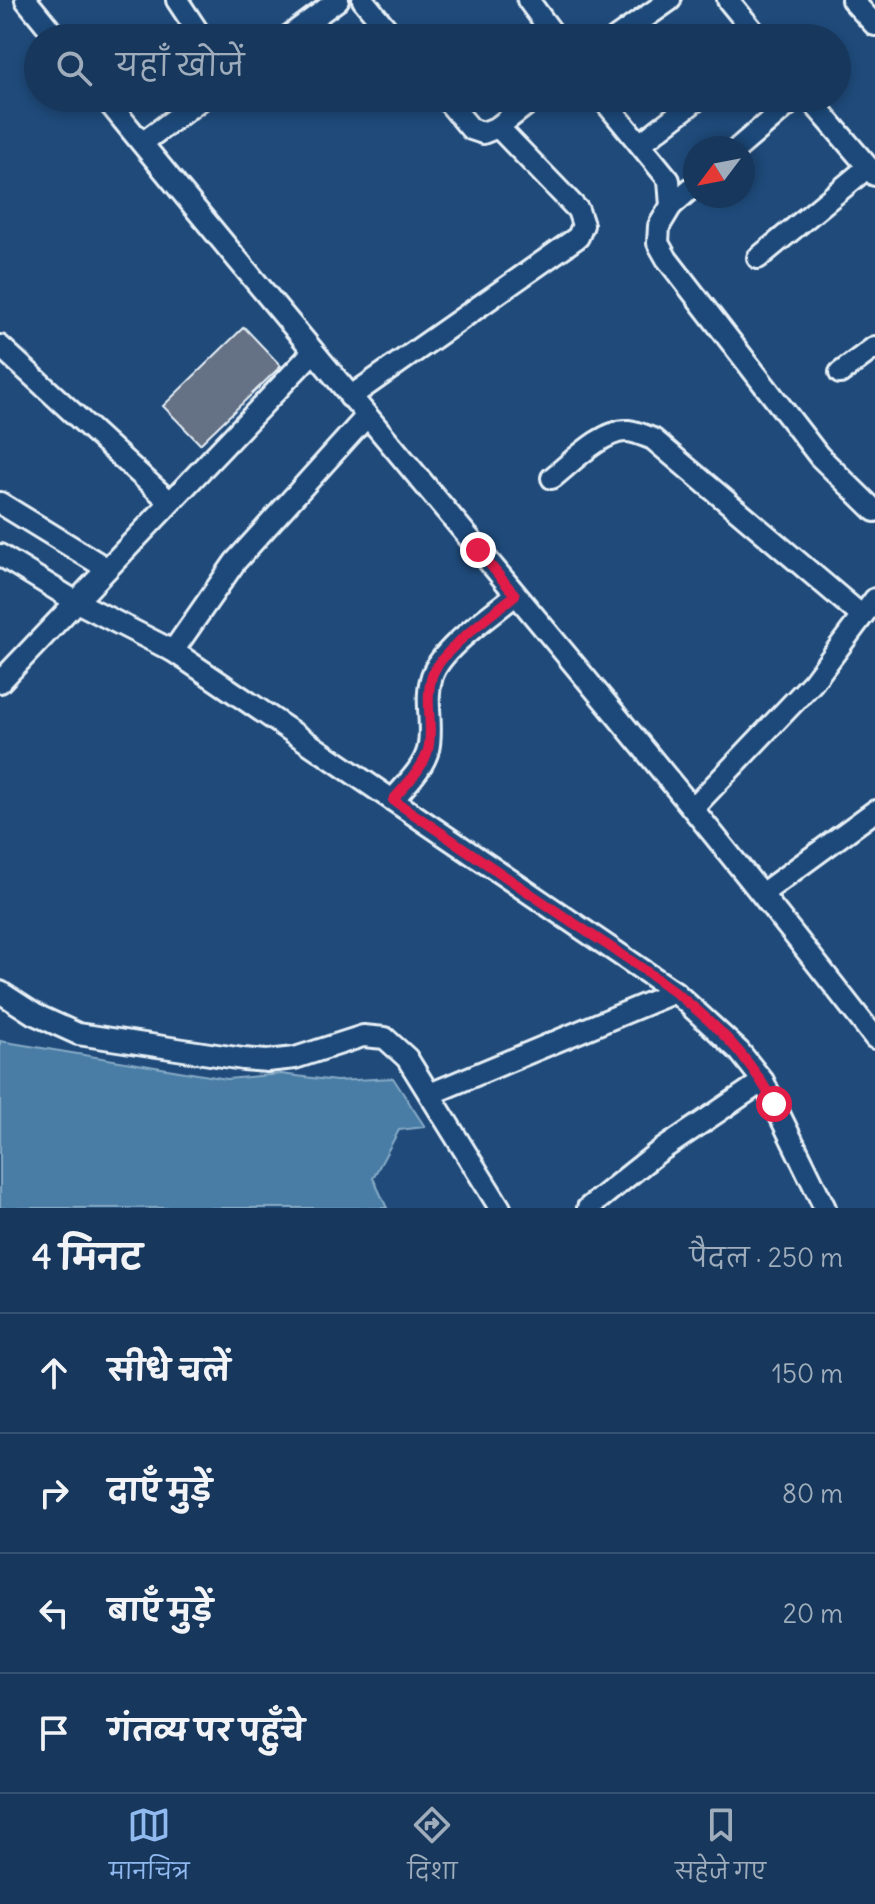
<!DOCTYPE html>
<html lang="hi">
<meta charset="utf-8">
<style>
body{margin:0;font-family:Delius,"Playpen Sans Deva",sans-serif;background:#244365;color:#f1f3f6}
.compass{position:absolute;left:683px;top:136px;width:72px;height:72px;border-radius:50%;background:#17385c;box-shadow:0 4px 12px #0003;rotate:238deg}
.stop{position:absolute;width:24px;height:24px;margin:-18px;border:6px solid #e11d48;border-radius:50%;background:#fff}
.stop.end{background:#e11d48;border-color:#fff;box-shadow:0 2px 8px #0008}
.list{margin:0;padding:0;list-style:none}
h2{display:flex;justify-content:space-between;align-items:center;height:104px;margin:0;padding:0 32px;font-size:34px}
h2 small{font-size:26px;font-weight:400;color:#9eacbb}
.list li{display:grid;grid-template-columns:52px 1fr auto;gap:24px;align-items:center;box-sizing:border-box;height:120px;padding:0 32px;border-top:2px solid #365272}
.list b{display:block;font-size:30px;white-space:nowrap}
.list em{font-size:26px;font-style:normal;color:#9eacbb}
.icon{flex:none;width:44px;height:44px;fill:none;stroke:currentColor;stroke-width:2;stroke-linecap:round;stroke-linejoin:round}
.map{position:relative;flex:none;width:875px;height:1208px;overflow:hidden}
.search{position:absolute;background:#17385c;box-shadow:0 4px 12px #0003;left:24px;right:24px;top:24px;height:88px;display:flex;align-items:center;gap:20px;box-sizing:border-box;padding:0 28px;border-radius:44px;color:#9eacbb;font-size:30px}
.sheet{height:584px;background:#17385c}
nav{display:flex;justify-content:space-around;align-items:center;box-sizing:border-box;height:112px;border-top:2px solid #365272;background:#17385c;font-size:22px;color:#9eacbb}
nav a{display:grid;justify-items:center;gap:4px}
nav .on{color:#90b9f0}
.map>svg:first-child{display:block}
</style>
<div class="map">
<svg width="875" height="1208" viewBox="0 0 875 1208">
<rect width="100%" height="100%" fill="#1f4a7a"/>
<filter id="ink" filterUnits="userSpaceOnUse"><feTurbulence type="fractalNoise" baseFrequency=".0125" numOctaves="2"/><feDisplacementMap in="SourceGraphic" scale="16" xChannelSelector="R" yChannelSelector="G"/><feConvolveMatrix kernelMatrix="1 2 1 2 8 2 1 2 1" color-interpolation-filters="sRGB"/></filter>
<g filter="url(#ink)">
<polygon fill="#487da5" stroke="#88abc6" stroke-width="2" points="0,1041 227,1079 281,1074 336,1081 393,1078 425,1127 399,1130 373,1178 387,1208 0,1208"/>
<polygon fill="#657184" stroke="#e8f1f8" stroke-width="2" points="244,327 281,366 200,444 163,406"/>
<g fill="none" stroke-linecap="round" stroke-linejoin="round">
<g stroke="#e8f1f8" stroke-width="26">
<g id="minor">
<polyline points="26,0 57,38"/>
<polyline points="177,0 202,38"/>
<polyline points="363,0 394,38"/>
<polyline points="528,0 556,38"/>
<polyline points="728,0 759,38"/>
<polyline points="852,0 875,25"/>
<polyline points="286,38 338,0"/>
<polyline points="616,38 670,0"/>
<path d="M105 98C360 413 627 718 875 1038"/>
<polyline points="445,98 471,129 483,133 498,127 535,98"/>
<polyline points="602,98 669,180 671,206 659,226 658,243 667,259 819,456 875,511"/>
<polyline points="809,98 875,175"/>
<polyline points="142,143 203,98"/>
<polyline points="640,144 699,98"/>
<polyline points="738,148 796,98"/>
<polyline points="671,206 695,185"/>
<polyline points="758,258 868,167"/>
<polyline points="0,346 170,502"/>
<polyline points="840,373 875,347"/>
<polyline points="350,397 578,237 583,225 578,210 498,127"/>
<path d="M552 478C571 463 604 429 628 431 637 432 645 436 653 439L862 616"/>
<polyline points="0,503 106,568"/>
<polyline points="0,555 75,601 173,651 675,992 739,1051 763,1081 825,1208"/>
<polyline points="173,651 235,562 366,417"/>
<polyline points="0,682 313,352"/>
<path d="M393 800C405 785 423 769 428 750 434 725 424 701 432 676 442 647 492 615 515 595"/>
<polyline points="693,808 813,682 875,599"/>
<polyline points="763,893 875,811"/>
<polyline points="0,992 34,1014 78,1034 243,1059 267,1061 295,1058 363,1036 385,1038 407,1058 500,1208"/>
<polyline points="430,1094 675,992"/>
<polyline points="588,1208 657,1153 763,1081"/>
</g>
</g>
<use href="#minor" stroke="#1f4a7a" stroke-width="20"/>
</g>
</g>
<g fill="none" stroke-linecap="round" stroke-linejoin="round" filter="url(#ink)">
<path stroke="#e11d48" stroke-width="10" d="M478 550 515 595C493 614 441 650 432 676 424 701 434 726 428 750 423 769 405 785 393 800 452 840 511 880 569 920 643 969 734 1022 774 1104"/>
</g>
</svg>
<svg class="compass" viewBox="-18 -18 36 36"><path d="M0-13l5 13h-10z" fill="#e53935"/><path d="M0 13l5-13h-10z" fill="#9eacbb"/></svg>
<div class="stop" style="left:774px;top:1104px"></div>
<div class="stop end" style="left:478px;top:550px"></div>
<div class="search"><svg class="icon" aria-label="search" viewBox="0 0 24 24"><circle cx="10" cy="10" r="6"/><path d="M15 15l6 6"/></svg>यहाँ खोजें</div>
</div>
<section class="sheet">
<h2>4 मिनट<small>पैदल · 250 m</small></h2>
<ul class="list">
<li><svg class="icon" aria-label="ahead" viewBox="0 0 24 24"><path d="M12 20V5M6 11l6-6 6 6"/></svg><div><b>सीधे चलें</b></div><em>150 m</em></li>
<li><svg class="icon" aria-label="right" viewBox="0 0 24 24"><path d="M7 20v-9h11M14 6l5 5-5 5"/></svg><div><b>दाएँ मुड़ें</b></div><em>80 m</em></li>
<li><svg class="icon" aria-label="left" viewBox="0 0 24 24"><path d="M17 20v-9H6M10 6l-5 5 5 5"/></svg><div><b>बाएँ मुड़ें</b></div><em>20 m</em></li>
<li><svg class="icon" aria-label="arrive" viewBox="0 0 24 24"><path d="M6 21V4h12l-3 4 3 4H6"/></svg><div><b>गंतव्य पर पहुँचे</b></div></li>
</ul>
</section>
<nav>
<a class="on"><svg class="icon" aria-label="map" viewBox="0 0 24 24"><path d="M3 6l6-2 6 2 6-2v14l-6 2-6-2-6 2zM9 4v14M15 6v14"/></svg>मानचित्र</a>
<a><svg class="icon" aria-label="directions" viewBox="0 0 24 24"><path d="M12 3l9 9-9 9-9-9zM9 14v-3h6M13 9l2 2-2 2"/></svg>दिशा</a>
<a><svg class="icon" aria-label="saved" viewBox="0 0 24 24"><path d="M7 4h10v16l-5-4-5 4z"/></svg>सहेजे गए</a>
</nav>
